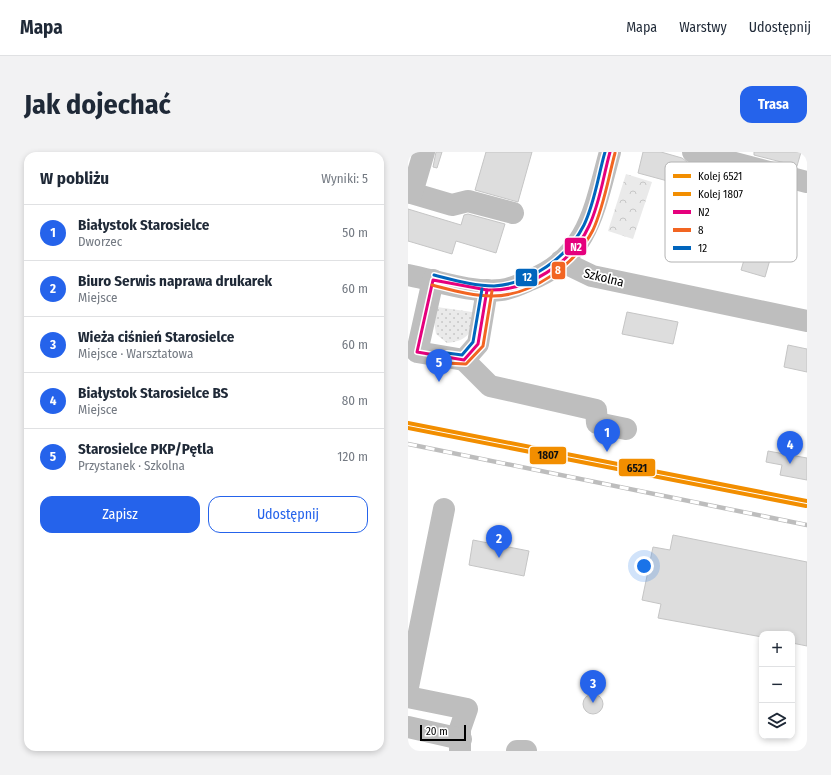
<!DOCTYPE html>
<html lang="pl">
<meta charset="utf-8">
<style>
body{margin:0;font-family:"Fira Sans Condensed",sans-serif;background:#f2f2f3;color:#1f2937}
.controls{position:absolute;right:12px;bottom:12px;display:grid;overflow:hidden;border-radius:8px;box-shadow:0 2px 6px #0003}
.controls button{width:36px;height:36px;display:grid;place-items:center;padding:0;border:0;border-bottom:1px solid #e0e1e3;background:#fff;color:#1f2937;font:20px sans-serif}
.scale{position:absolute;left:12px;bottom:10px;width:46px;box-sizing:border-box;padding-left:4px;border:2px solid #000;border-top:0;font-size:11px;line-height:14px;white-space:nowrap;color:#000;-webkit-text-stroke:3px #fff;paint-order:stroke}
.you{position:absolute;left:236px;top:414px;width:14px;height:14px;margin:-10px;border:3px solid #fff;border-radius:50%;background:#1a73e8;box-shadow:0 0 0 6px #1a73e833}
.badge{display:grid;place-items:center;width:26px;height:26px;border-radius:50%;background:#2563eb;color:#fff;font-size:13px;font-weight:700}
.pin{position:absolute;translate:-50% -33px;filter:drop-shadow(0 1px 2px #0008)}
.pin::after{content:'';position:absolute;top:21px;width:14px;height:12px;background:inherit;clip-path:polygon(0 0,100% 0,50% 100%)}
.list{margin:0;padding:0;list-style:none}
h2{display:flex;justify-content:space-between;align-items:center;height:52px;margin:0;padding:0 16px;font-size:17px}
h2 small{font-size:13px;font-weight:400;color:#747a83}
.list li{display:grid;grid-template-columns:26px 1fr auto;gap:12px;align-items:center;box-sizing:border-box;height:56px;padding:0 16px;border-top:1px solid #e0e1e3}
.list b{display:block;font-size:15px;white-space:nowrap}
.list p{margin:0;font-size:13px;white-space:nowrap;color:#747a83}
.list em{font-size:13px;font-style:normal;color:#747a83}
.actions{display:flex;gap:8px;padding:12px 16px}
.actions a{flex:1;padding:9px 0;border:1px solid #2563eb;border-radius:12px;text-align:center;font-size:14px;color:#2563eb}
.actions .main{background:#2563eb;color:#fff}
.icon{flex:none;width:22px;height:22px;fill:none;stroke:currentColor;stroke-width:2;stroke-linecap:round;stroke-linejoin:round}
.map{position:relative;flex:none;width:399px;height:599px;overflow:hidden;border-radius:12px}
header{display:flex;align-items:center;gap:24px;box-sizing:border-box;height:56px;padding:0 20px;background:#fff;border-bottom:1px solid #e0e1e3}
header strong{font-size:19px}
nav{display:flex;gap:22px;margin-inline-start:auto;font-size:14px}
.intro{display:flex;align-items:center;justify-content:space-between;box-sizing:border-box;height:96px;padding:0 24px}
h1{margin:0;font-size:28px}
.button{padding:10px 18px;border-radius:12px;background:#2563eb;color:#fff;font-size:14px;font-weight:700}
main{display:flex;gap:24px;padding:0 24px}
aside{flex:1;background:#fff;border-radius:12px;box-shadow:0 2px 6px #0003}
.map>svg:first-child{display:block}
</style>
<header>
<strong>Mapa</strong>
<nav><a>Mapa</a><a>Warstwy</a><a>Udostępnij</a></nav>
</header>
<div class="intro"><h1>Jak dojechać</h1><a class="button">Trasa</a></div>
<main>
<aside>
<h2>W pobliżu<small>Wyniki: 5</small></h2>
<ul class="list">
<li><span class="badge">1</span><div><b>Białystok Starosielce</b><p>Dworzec</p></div><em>50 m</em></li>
<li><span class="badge">2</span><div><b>Biuro Serwis naprawa drukarek</b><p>Miejsce</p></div><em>60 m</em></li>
<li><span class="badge">3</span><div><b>Wieża ciśnień Starosielce</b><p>Miejsce · Warsztatowa</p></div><em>60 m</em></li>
<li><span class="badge">4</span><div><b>Białystok Starosielce BS</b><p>Miejsce</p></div><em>80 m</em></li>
<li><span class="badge">5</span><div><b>Starosielce PKP/Pętla</b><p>Przystanek · Szkolna</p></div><em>120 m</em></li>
</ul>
<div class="actions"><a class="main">Zapisz</a><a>Udostępnij</a></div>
</aside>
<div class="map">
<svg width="399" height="599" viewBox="0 0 399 599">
<defs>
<pattern id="grass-dots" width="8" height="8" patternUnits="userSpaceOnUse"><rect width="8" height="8" fill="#eaeaea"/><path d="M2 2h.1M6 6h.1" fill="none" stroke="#c7c7c7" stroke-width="1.8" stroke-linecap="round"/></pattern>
<pattern id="park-crowns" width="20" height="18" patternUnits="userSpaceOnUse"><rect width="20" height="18" fill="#eaeaea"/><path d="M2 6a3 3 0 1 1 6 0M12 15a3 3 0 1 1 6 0" fill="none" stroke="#c7c7c7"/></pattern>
</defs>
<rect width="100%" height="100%" fill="#fff"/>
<path fill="url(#grass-dots)" d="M29 155 64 160C67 180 59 189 39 191L28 182 26 169Z"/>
<polygon fill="url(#park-crowns)" points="218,22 244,30 225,87 200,79"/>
<g fill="#ddd" stroke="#c5c5c5">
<polygon points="28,0 34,0 29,16 25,15"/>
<polygon points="78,0 124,0 110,50 67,38"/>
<polygon points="235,0 253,0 274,6 282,12 329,25 325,41 309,36 301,64 285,59 287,52 263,45 267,31 230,21"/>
<polygon points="346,0 393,0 389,14 346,3"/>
<polygon points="0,57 53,73 56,63 60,62 97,72 88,101 48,89 44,102 0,89"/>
<polygon points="339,98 363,104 357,125 333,118"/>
<polygon points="219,160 270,170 265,192 214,182"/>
<polygon points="380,193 399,197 399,220 376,215"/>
<polygon points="360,299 399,306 399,328 372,323 374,313 358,310"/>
<polygon points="265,383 399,410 399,494 384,491 384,482 354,482 354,485 250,466 253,452 234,448 245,395 262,398"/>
<polygon points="65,388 121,399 116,424 61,413"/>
<circle cx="185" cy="552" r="10"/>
</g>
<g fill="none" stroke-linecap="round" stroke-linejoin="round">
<g stroke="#bebebe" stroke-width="22">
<polyline points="285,0 399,30"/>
<polyline points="0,40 44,53 60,49 105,61"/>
<polyline points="4,41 16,0"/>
<polyline points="153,109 184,124 399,169"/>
<path d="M0 123C30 129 63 141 93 138 103 137 113 132 122 128 181 105 187 54 202 0"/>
<polyline points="25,128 9,200 56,208 70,192 79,138"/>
<polyline points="56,208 82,234 188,258 189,271 218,277"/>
<polyline points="0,535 36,357"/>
<polyline points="0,545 59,557 52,577 52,599"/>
<polyline points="0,575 53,587"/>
<polyline points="109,599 118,599"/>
</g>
<g stroke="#bdbdbd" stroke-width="4.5">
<polyline id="rail" points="0,292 399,373"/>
</g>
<use href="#rail" stroke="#fff" stroke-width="3" stroke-dasharray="9" stroke-linecap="butt"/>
<g stroke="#fff" stroke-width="6">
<g id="bus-1">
<polygon points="25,128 79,138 70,192 56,208 9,200"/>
<path d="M79 138C119 140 164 111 181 74 192 51 195 25 202 0"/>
</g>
</g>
<g stroke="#fff" stroke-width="6">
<g id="bus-2">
<path d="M24 133C44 138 64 144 84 144 124 144 167 113 185 78 196 54 200 27 207 1"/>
<polyline points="37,211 58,212 75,194 84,139"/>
</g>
</g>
<g stroke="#fff" stroke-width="6">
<g id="bus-3">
<path d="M26 123C46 128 66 134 86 134 122 132 160 105 176 73 187 50 190 24 197 0"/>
<polyline points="39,201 54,203 65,190 74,137"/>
</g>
</g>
<use href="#bus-1" stroke="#e5007d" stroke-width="3"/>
<use href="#bus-2" stroke="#f26522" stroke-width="3"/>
<use href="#bus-3" stroke="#0065bd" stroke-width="3"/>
<g stroke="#fff" stroke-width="7">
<polyline id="rail-1" points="0,271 399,349"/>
</g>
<g stroke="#fff" stroke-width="7">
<polyline id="rail-2" points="0,276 398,354"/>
</g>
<use href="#rail-1" stroke="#f28e00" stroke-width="4"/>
<use href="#rail-2" stroke="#f28e00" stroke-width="4"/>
</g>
<g text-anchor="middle" stroke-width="3.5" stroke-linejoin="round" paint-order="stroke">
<g font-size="13" fill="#000" stroke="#fff">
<text transform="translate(196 125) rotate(14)" y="5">Szkolna</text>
</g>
</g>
<rect x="257" y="10" width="132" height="100" rx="6" fill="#fff" stroke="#b2b2b2" stroke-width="1"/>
<rect x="265" y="22" width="18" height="4" fill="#f28e00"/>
<rect x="265" y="40" width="18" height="4" fill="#f28e00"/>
<rect x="265" y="58" width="18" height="4" fill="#e5007d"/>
<rect x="265" y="76" width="18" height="4" fill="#f26522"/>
<rect x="265" y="94" width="18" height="4" fill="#0065bd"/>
<g font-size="11" fill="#000">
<text x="290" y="28">Kolej 6521</text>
<text x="290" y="46">Kolej 1807</text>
<text x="290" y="64">N2</text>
<text x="290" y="82">8</text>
<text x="290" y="100">12</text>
</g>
<g stroke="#fff" stroke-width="1.5">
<rect x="156" y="85" width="23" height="19" rx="4" fill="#e5007d"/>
<rect x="143" y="109" width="15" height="19" rx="4" fill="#f26522"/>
<rect x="107" y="116" width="23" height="19" rx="4" fill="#0065bd"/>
<rect x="121" y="294" width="38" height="19" rx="4" fill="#f28e00"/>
<rect x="210" y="306" width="38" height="19" rx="4" fill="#f28e00"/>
</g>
<g font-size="11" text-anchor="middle" font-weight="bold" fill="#fff">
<text x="168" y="99">N2</text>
<text x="150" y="122">8</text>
<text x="119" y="129">12</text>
</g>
<g font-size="11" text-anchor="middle" font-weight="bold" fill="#111">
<text x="140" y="307">1807</text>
<text x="229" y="320">6521</text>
</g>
</svg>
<div class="controls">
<button>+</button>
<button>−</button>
<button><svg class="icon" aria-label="layers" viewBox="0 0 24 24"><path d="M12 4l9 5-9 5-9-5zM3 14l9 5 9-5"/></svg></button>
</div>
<div class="scale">20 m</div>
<div class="you"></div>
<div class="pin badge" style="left:199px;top:300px">1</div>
<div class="pin badge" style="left:91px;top:406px">2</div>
<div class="pin badge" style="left:185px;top:551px">3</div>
<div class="pin badge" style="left:382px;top:312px">4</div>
<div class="pin badge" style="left:31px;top:230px">5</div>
</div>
</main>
